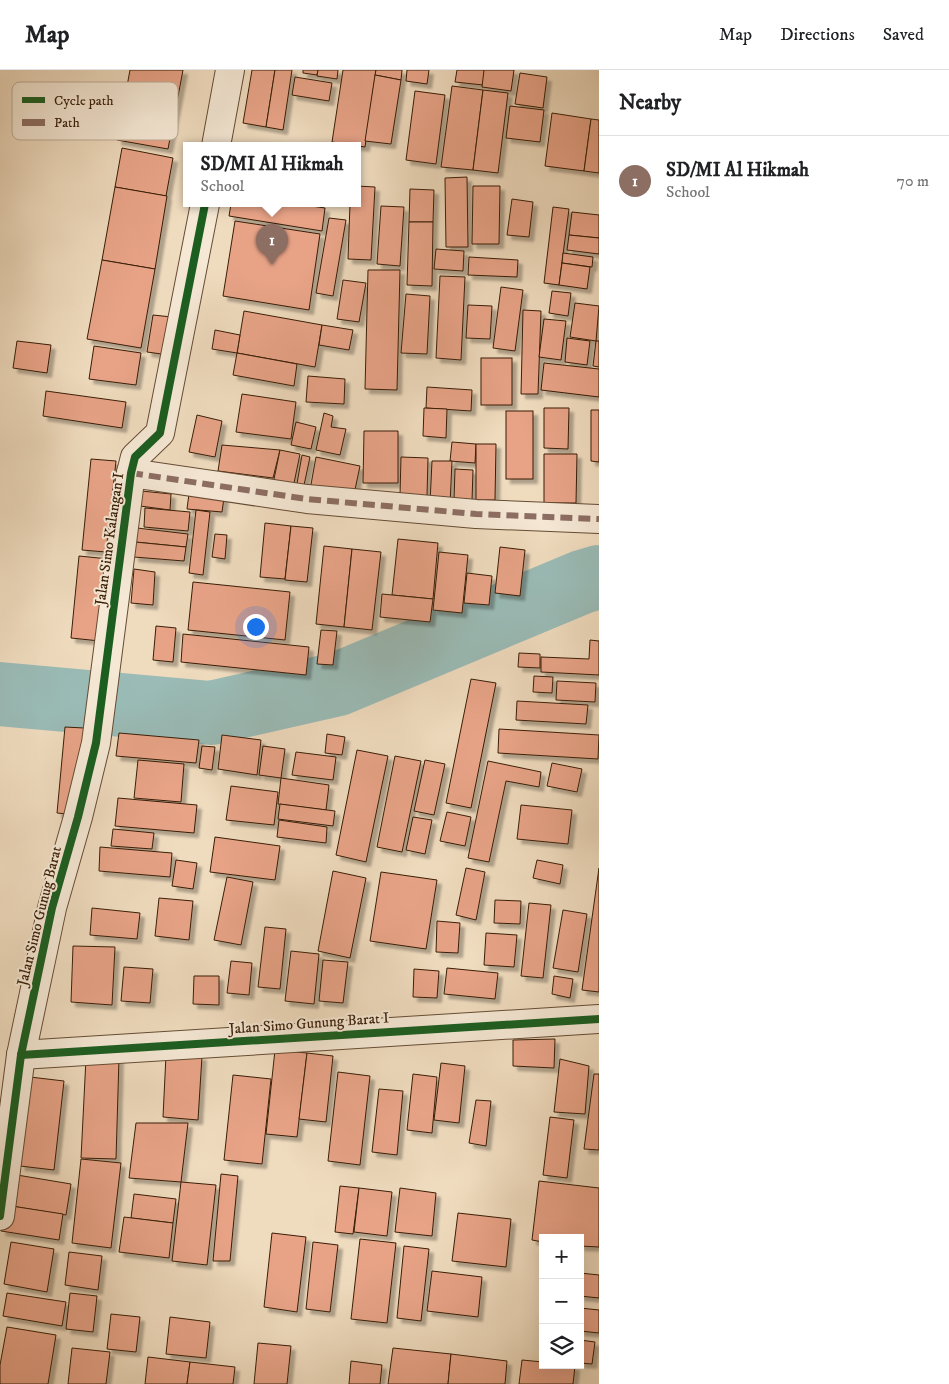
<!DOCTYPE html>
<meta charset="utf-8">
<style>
body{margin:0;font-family:"IM FELL DW Pica",serif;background:#f2f2f2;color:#202124}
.controls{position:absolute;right:15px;bottom:15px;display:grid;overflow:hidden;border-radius:0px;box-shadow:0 5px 20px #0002}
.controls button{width:45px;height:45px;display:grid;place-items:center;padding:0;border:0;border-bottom:1px solid #e0e0e0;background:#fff;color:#202124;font:25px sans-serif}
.you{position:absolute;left:255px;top:556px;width:18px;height:18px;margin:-12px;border:4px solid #fff;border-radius:50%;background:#1a73e8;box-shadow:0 0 0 8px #1a73e833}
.badge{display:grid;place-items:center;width:32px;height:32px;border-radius:50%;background:#db2777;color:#fff;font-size:16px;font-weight:700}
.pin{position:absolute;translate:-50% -41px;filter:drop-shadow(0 1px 2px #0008)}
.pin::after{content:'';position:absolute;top:26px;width:18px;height:15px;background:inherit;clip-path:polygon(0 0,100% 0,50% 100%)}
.popup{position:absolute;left:183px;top:72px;width:178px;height:65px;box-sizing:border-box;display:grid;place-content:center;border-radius:0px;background:#fff;filter:drop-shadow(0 1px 4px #0005);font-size:16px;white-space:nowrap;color:#757577}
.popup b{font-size:19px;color:#202124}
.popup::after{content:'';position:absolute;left:50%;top:100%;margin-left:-10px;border:10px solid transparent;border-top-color:#fff}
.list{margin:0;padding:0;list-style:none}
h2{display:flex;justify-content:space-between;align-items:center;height:65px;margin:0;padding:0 20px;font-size:21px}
h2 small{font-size:16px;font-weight:400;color:#757577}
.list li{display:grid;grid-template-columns:32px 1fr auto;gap:15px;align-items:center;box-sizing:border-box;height:90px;padding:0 20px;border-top:1px solid #e0e0e0}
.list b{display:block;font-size:19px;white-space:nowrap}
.list p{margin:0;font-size:16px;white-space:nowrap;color:#757577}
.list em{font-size:16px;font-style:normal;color:#757577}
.icon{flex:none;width:28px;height:28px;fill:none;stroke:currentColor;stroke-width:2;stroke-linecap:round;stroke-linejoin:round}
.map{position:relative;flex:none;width:599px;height:1314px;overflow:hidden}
header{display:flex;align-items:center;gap:30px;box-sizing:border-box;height:70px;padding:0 25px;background:#fff;border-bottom:1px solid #e0e0e0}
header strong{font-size:24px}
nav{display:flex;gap:28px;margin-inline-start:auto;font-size:18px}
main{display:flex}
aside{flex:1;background:#fff}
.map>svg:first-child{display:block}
</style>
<header>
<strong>Map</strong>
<nav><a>Map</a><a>Directions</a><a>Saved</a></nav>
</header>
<main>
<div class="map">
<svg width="599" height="1314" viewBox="0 0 599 1314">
<defs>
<filter id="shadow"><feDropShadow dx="4.5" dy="4.5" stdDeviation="1" flood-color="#0004"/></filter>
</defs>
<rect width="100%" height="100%" fill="#efdbbe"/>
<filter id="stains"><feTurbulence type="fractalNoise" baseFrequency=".004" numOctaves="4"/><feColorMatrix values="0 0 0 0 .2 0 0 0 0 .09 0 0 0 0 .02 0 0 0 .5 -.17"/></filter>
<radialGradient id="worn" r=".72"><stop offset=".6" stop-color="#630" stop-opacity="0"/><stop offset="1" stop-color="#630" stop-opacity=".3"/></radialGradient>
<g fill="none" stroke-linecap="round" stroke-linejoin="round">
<polyline stroke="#9abbb6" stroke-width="64" points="0,624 211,643 338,614 582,512 599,507"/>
</g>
<g fill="#e8a387" stroke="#381d06" filter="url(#shadow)">
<polygon points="130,0 183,0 168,79 117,70"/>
<polygon points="252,0 275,0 266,57 243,53"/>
<polygon points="275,0 292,0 283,60 266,57"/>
<polygon points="303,0 318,0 317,5 303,3"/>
<polygon points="318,0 338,0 337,9 317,6"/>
<polygon points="343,0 376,0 365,77 332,72"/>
<polygon points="376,0 402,0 401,10 375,5"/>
<polygon points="407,0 429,0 427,14 406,11"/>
<polygon points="457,0 485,0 483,15 455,12"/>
<polygon points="484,0 514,0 511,21 482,17"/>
<polygon points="520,3 547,7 543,38 515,34"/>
<polygon points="375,5 401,10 391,74 365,71"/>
<polygon points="295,7 332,13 329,31 292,25"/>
<polygon points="452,16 483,20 473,100 441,97"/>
<polygon points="483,20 508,23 498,103 473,100"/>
<polygon points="415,21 445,25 436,94 406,90"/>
<polygon points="510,36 544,40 540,72 506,68"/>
<polygon points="552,43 591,49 584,101 545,96"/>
<polygon points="591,49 599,50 599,103 584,101"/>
<polygon points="122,78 173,88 166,126 115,117"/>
<polygon points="467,107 468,177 446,177 445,108"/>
<polygon points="357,116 375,117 371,190 348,189 350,134 357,134"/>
<polygon points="473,116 500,116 499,174 472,174"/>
<polygon points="115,117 167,126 155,199 102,190"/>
<polygon points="410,119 434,120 433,152 409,152"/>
<polygon points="512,129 533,132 529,167 507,165"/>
<polygon points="231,134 298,134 325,138 322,161 229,146"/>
<polygon points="381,136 404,137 400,196 377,194"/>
<polygon points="553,137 569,139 559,215 544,213"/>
<polygon points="572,142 599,145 599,168 569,165"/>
<polygon points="329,148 346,150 333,226 316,223"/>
<polygon points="235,151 320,164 309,240 223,226"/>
<polygon points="409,152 433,152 432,216 407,215"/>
<polygon points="569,165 599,168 599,184 567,180"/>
<polygon points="436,179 464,181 463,201 434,199"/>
<polygon points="563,183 593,187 592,197 562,193"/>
<polygon points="469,187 518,190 517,207 468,205"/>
<polygon points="102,190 155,199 141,278 87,269"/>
<polygon points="562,193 590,197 587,219 559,215"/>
<polygon points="368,200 400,200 397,320 365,319"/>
<polygon points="440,206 465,207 461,290 436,288"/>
<polygon points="343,210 366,213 359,252 337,249"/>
<polygon points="501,217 523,220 515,281 493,278"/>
<polygon points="552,221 571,223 568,246 549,243"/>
<polygon points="406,224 430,226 427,284 401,283"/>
<polygon points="575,233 599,236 596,271 570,267"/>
<polygon points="468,235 492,236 490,269 466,268"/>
<polygon points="523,240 541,241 538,324 521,324"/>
<polygon points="244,241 322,255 315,297 237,283"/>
<polygon points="153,245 181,248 176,286 147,282"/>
<polygon points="544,249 566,251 561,290 539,287"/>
<polygon points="322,255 353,260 349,280 319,275"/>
<polygon points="215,260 240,265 237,283 212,279"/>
<polygon points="567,268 590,271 587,295 565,292"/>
<polygon points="17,271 51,275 47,303 13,298"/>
<polygon points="596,271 599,271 599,297 593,296"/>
<polygon points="94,276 141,283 136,315 89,309"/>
<polygon points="237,283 297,294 294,316 233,305"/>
<rect x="481" y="288" width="31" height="47"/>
<polygon points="544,293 599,299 599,327 541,320"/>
<polygon points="308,306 345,309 344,334 306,332"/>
<polygon points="427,317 472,320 471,341 426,338"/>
<polygon points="46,321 126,332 122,358 43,346"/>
<polygon points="242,324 296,332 291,369 236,362"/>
<polygon points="424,338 447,339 446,368 423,366"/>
<polygon points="544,338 569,338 568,379 544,378"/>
<polygon points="591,340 599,340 599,392 591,391"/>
<rect x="506" y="341" width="27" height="68"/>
<polygon points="324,343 333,346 331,357 346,359 340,385 316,380"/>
<polygon points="197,345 222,351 215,387 189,382"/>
<polygon points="296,352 316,357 311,379 291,375"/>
<polygon points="364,361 398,361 398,413 363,413"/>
<polygon points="452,372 476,374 475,393 450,391"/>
<polygon points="476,374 496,374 495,430 476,430"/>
<polygon points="222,375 280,380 273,408 218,401"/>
<polygon points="280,380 300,384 293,418 273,414"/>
<polygon points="544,384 577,384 576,433 552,433 552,442 544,442"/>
<polygon points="302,385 310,387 303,420 296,419"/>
<polygon points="316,387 360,396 353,429 310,420"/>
<polygon points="401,387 428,388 427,426 400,425"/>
<polygon points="91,389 116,391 106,482 82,480"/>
<polygon points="432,391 452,391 450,435 430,433"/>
<polygon points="455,399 473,400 472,431 454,430"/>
<polygon points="190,416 225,420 222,442 187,439"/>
<polygon points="141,421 171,424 170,440 140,436"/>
<polygon points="145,438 190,442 188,461 144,457"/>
<polygon points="196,440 210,442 203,505 189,503"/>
<polygon points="265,453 291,456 285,509 260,507"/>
<polygon points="291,456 313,458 307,512 285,510"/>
<polygon points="137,458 188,464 186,477 135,472"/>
<polygon points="215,464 227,465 225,489 212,487"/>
<polygon points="398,469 438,473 433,529 392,525"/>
<polygon points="135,472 186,477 184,491 134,487"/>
<polygon points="324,476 352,479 344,557 316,554"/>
<polygon points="500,477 525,480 520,526 495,523"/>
<polygon points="352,479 381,482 372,560 344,557"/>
<polygon points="439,482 468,485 462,543 433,540"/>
<polygon points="79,486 109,489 100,571 71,568"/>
<polygon points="134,499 155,502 153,535 131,533"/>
<polygon points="467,503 492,506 489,535 464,533"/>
<polygon points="193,512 290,522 285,570 188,560"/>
<polygon points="382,524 433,529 430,552 380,547"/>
<polygon points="156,556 176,558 173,592 153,590"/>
<polygon points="321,560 337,561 333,595 317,594"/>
<polygon points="183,564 309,577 306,605 181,592"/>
<polygon points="590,570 599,571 599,605 541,602 541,587 589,589"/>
<polygon points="519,583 540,584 540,598 518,597"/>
<polygon points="534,606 553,607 552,623 533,622"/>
<polygon points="471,609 496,613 471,738 446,733"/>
<polygon points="557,611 596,613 595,632 556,630"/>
<polygon points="517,631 588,635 586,654 516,650"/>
<polygon points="65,657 84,658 77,745 57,743"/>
<polygon points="499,659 599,665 598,689 498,683"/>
<polygon points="119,663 199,670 196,693 116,686"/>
<polygon points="327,664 345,667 342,685 325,683"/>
<polygon points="222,665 261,670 257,705 218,699"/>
<polygon points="202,676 215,677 212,700 199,698"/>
<polygon points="263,676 285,679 281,708 259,705"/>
<polygon points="357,680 388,686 366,792 336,785"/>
<polygon points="296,682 336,687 333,710 292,705"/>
<polygon points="395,686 421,691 402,782 377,777"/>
<polygon points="138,690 184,694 181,732 134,728"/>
<polygon points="425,690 445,694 434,745 414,741"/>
<polygon points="488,691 541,702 539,717 506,711 489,792 468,788"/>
<polygon points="552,693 582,699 577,722 547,716"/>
<polygon points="281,708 329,715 326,740 278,734"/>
<polygon points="231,716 278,722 274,755 226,750"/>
<polygon points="118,728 197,735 194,763 115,756"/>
<polygon points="280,734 335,741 333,756 278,749"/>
<polygon points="521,735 572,740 568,774 517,769"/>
<polygon points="447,742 471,747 465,776 440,771"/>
<polygon points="413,747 432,750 425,784 406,780"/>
<polygon points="279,750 327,757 326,773 277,767"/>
<polygon points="113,759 154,763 152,779 111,776"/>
<polygon points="215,767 280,776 275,810 210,802"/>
<polygon points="100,777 172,783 170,807 99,801"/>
<polygon points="176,790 197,793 193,819 172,816"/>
<polygon points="537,790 563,795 560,814 533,808"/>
<polygon points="466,798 485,802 476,850 456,845"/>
<polygon points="599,798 599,922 582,920"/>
<polygon points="333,801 366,808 350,888 318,881"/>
<polygon points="381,802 437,810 426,879 370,871"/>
<polygon points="227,807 253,812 241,875 214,870"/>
<polygon points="159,828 193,831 189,870 155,866"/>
<polygon points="495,830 521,831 520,854 494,853"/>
<polygon points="529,833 551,835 543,908 521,906"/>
<polygon points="92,838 140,843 137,869 90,865"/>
<polygon points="563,840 587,844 578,902 553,898"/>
<polygon points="437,851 460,853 458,883 436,882"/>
<polygon points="265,857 286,859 280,919 258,917"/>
<polygon points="486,863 517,865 514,897 484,895"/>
<polygon points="73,876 115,877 112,935 71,932"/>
<polygon points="291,881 319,884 314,934 285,931"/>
<polygon points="323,890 348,892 343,933 319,931"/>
<polygon points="231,891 252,893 249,925 227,923"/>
<polygon points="124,897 153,899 150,933 121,931"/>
<polygon points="447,898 498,903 495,929 444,924"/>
<polygon points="414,899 439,901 437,928 413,927"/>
<polygon points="194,906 219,906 219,935 193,934"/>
<polygon points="554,906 573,909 570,928 552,924"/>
<polygon points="555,969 554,998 513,996 513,970"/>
<polygon points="275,980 307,983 297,1067 266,1064"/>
<polygon points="307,983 333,986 326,1052 299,1049"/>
<polygon points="166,985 202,986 198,1050 163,1047"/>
<polygon points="86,988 119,988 116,1089 81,1088"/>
<polygon points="560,989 589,996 585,1044 554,1042"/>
<polygon points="441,993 465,996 459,1053 434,1050"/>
<polygon points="338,1002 370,1006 360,1095 328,1091"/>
<polygon points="413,1004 437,1007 432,1063 407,1060"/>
<polygon points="594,1004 599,1004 599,1080 584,1079"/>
<polygon points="233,1005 271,1009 262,1094 224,1090"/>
<polygon points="30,1007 64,1011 54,1100 20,1096"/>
<polygon points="379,1019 403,1021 397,1085 372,1082"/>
<polygon points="476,1030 491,1031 486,1076 469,1073"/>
<polygon points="550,1047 574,1050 567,1108 543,1105"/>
<polygon points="136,1053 188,1053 181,1112 129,1108"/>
<polygon points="81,1089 121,1093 111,1178 72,1173"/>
<polygon points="11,1104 71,1114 66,1145 5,1135"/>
<polygon points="221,1104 238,1106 230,1191 213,1191"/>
<polygon points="539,1111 599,1118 599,1177 580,1176 580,1168 543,1168 543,1172 532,1170"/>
<polygon points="181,1112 216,1115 207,1195 172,1191"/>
<polygon points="340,1116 359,1118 353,1164 335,1162"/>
<polygon points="359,1118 392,1122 387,1166 354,1162"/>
<polygon points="400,1118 436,1123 432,1166 395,1162"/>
<polygon points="134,1124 176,1129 173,1153 131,1148"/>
<polygon points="5,1135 63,1144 59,1170 1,1161"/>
<polygon points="458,1143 511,1149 506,1197 452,1191"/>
<polygon points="124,1147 173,1153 169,1188 119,1182"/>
<polygon points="272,1163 306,1167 297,1242 264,1237"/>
<polygon points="360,1169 396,1173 387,1253 351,1249"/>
<polygon points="11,1172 54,1179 47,1222 4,1214"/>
<polygon points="313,1172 338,1175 330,1242 306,1239"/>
<polygon points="404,1176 429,1179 421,1251 397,1248"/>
<polygon points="69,1182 102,1186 98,1220 65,1215"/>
<polygon points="432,1201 482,1207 478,1247 427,1241"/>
<polygon points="580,1203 599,1205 599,1228 580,1226"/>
<polygon points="7,1223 66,1232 62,1256 3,1246"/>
<polygon points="70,1223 97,1226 93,1262 66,1259"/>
<polygon points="580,1238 599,1240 599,1263 580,1261"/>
<polygon points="111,1244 140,1247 136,1282 107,1279"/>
<polygon points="170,1247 210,1252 206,1288 166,1284"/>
<polygon points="7,1257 56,1265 48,1314 0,1314 0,1295"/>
<polygon points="541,1267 543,1267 543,1290 540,1289"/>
<polygon points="580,1270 595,1272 592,1294 580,1293"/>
<polygon points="258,1273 291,1276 287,1314 254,1314"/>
<polygon points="72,1278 110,1282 106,1314 68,1314"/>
<polygon points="393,1278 451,1284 448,1314 388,1314"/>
<polygon points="451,1284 507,1291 505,1314 448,1314"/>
<polygon points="148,1287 190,1292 187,1314 145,1314"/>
<polygon points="522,1290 543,1292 543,1295 575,1296 573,1314 519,1314"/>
<polygon points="351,1291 382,1295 380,1314 349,1314"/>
<polygon points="190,1292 235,1297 233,1314 187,1314"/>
</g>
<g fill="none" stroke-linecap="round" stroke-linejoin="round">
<g stroke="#664c34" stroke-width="30">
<g id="street">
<polyline points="216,76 230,0"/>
<polyline points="131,403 307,429 476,444 599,449"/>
<polyline points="21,985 599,949"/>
<polyline points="0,1146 21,985 52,838 78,747 96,673 131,403 135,387 160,363 205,134"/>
</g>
</g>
<use href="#street" stroke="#f5e8d5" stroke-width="28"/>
<polyline stroke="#8d6e63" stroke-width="6" stroke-dasharray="12 6" stroke-linecap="butt" points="131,403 307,429 476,444 599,449"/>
<g stroke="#f5e8d5" stroke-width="11">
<g id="cycleway">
<polyline points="21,985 599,949"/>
<polyline points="0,1146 21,985 52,838 78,747 96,673 131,403 135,387 160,363 205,134"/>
</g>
</g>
<use href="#cycleway" stroke="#1b5e20" stroke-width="8"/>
</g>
<g text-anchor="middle" stroke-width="4" stroke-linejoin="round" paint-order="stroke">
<g font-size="15" fill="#381d06" stroke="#f5e8d5">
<text transform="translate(109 469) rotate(-82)" y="5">Jalan Simo Kalangan I</text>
<text transform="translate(39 846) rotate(-76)" y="5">Jalan Simo Gunug Barat</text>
<text transform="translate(309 953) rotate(-4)" y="5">Jalan Simo Gunung Barat I</text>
</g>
</g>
<rect x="12" y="12" width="166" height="58" rx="8" fill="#f5e8d5" stroke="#bcab97" stroke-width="1"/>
<rect x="22" y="27" width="23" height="6" fill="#1b5e20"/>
<rect x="22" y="49" width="23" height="7" fill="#8d6e63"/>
<g font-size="14" fill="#381d06">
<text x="54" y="35">Cycle path</text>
<text x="54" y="57">Path</text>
</g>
<rect width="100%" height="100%" filter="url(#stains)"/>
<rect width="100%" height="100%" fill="url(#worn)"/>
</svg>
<div class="controls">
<button>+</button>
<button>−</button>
<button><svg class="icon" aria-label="layers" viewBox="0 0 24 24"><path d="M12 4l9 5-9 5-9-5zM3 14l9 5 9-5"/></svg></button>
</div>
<div class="you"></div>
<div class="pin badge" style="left:272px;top:195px;background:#8d6e63">1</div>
<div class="popup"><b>SD/MI Al Hikmah</b>School</div>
</div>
<aside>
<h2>Nearby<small></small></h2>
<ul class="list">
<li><span class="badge" style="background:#8d6e63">1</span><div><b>SD/MI Al Hikmah</b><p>School</p></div><em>70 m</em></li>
</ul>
</aside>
</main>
